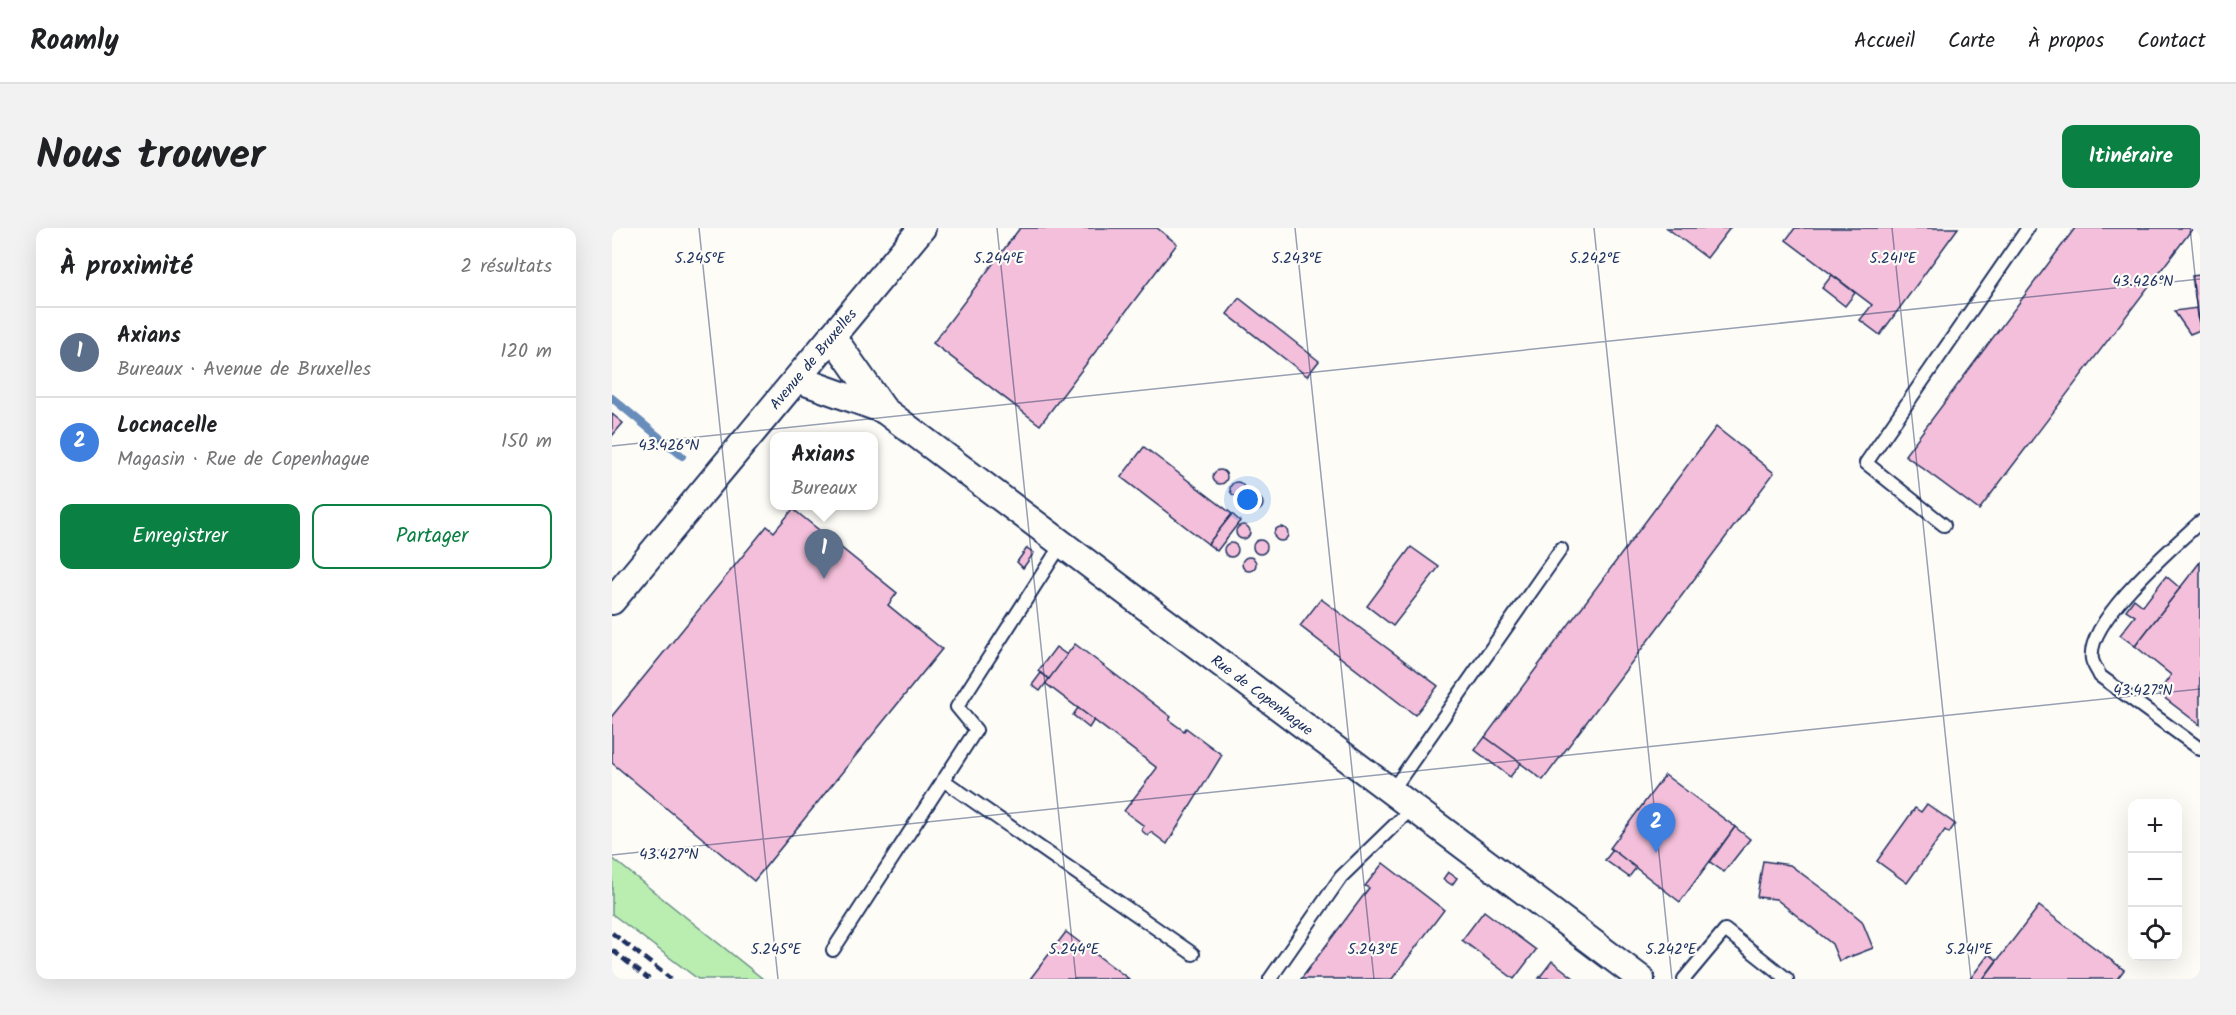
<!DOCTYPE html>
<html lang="fr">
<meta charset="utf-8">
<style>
body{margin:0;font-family:Kalam,sans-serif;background:#f2f2f2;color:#202124}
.controls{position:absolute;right:18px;bottom:18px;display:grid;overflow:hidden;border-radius:12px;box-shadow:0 6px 24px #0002}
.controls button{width:54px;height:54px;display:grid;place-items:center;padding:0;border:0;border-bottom:2px solid #e0e0e0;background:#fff;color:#202124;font:30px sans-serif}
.you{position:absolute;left:636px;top:272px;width:21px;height:21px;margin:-15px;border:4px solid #fff;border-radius:50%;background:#1a73e8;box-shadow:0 0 0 9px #1a73e833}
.badge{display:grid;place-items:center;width:39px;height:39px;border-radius:50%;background:#0b8043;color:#fff;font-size:20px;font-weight:700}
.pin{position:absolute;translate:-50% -50px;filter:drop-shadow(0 2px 3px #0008)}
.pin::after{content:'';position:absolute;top:32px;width:21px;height:18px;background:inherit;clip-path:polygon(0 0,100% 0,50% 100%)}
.popup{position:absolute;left:158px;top:204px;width:108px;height:78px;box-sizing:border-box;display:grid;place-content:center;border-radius:12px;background:#fff;filter:drop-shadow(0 2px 4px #0005);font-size:20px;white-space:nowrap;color:#757577}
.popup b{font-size:22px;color:#202124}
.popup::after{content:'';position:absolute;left:50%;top:100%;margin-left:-12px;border:12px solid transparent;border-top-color:#fff}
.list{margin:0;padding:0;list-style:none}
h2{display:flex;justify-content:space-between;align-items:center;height:78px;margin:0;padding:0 24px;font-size:26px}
h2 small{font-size:20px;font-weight:400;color:#757577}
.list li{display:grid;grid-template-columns:39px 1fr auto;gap:18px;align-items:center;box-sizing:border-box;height:90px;padding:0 24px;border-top:2px solid #e0e0e0}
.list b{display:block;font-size:22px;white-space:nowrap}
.list p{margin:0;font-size:20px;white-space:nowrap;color:#757577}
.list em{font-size:20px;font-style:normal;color:#757577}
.actions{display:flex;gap:12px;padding:18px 24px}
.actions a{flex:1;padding:14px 0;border:2px solid #0b8043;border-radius:12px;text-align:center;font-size:21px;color:#0b8043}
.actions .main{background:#0b8043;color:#fff}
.icon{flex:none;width:33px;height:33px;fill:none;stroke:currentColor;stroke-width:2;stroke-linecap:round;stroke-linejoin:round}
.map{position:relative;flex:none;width:1588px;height:751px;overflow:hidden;border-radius:12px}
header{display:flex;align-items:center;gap:36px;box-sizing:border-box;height:84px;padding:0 30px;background:#fff;border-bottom:2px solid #e0e0e0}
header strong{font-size:28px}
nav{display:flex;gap:33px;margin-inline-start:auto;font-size:21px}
.intro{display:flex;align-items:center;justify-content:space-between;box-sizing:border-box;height:144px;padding:0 36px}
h1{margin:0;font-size:42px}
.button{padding:15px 27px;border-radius:12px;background:#0b8043;color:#fff;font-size:21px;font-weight:700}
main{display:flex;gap:36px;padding:0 36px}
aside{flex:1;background:#fff;border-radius:12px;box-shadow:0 6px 24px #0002}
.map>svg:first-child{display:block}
</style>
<header>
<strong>Roamly</strong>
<nav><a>Accueil</a><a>Carte</a><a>À propos</a><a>Contact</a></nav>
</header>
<div class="intro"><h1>Nous trouver</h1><a class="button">Itinéraire</a></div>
<main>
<aside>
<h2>À proximité<small>2 résultats</small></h2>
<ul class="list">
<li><span class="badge" style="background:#5c6f8a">1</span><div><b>Axians</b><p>Bureaux · Avenue de Bruxelles</p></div><em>120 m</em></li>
<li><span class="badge" style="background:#3f7fe0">2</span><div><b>Locnacelle</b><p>Magasin · Rue de Copenhague</p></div><em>150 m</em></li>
</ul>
<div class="actions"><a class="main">Enregistrer</a><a>Partager</a></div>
</aside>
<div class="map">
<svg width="1588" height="751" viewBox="0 0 1588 751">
<rect width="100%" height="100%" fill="#fdfcf7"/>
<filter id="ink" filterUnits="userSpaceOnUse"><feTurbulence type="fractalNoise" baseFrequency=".0167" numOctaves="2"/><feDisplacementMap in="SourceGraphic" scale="12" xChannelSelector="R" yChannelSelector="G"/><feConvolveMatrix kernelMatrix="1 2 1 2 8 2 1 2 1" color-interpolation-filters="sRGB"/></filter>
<g filter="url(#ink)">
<polygon fill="#baeeb0" stroke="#6a8e87" stroke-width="1.5" points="0,630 151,751 86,751 0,686"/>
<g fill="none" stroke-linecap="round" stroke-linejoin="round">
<polyline stroke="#678dba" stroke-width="8" points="0,170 70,228"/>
</g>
<g fill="#f4bfda" stroke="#1b2f5e" stroke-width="1.5">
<polygon points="408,0 545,0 565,16 428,197 321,115"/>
<polygon points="1055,0 1118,0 1095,30"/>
<polygon points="1183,0 1346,0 1268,107 1248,92 1260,77 1174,12"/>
<polygon points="1463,0 1581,0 1367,282 1293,227"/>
<polygon points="1220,47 1243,65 1233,78 1210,60"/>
<polygon points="1588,47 1588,103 1580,48"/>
<polygon points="627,70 707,133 695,148 615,86"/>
<polygon points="1585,80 1588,102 1578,106 1562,83"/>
<polygon points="0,186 11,195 0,208"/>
<polygon points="1104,199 1162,245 931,552 873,509"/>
<polygon points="532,219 620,286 596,316 509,249"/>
<circle cx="608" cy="249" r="7"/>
<circle cx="625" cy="261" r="7"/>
<circle cx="644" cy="276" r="7"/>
<polygon points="181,281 285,365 276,377 330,421 142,653 0,535 0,488 155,298 162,304"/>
<polygon points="620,286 628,293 605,323 596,316"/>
<circle cx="631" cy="304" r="7"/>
<circle cx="669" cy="306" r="7"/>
<circle cx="648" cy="319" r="7"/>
<circle cx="619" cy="322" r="7"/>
<polygon points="799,319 827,339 781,398 755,378"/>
<polygon points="415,320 422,325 411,340 405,334"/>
<circle cx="637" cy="336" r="7"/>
<polygon points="1588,334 1588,497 1546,465 1559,447 1523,418"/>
<polygon points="1554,348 1568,360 1523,418 1508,407 1523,388 1514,382 1522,371 1531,378"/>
<polygon points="709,371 826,458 803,487 688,398"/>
<polygon points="463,416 559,489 557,492 572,503 574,500 610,527 555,616 539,604 536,608 529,602 532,598 512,583 545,540 433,455"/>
<polygon points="444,419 455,427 437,451 426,443"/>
<polygon points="429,445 437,451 428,463 420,457"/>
<polygon points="466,480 482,492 477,500 461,487"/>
<polygon points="873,509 909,535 898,549 863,522"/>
<polygon points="1053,547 1123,599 1068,674 998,620"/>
<polygon points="1315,576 1343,596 1337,605 1333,602 1295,655 1265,633 1303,580 1309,584"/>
<polygon points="1123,599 1138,611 1112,644 1098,634"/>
<polygon points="1001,622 1024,640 1017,649 993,632"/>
<polygon points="1151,633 1178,637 1220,668 1250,693 1261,720 1227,733 1220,716 1164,671 1145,669"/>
<polygon points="771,635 832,682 780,751 689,751 757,660 753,658"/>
<polygon points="836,644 845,650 840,657 831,651"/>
<polygon points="1427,678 1512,742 1505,751 1371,751"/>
<polygon points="872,683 924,722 902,751 850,712"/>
<polygon points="454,704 517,751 418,751"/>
<polygon points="1377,726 1385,732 1371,751 1358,751"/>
<polygon points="940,733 963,751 927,750"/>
</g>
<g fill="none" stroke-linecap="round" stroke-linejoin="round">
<g stroke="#1b2f5e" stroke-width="16">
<g id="lane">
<path d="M1588 294C1561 319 1474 393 1480 431 1481 437 1486 443 1488 448L1588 521"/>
<polyline points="1332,297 1254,235 1416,0"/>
<polyline points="331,552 581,726"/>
<polyline points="779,564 949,321"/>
<polyline points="221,722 364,502 345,479 449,317"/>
<polyline points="658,751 729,649 800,580"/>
<polyline points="1072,751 1113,702 1175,751"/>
</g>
</g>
<g stroke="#1b2f5e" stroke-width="30">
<g id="street">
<polyline points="185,151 272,182 220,108"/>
<polyline points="272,182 1029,751"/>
<polyline points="0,373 310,0"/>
</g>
</g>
<use href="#lane" stroke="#fdfcf7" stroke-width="12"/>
<use href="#street" stroke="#fdfcf7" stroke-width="26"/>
<g stroke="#1b2f5e" stroke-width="4.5" stroke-dasharray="9 4.5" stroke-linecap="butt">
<polyline points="0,705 59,751"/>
<polyline points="0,722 37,751"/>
<polyline points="0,750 2,751"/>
</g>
</g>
</g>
<path fill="none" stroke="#1b2f5e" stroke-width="1.5" stroke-opacity="0.45" d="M87 0 166 751M385 0 464 751M683 0 762 751M982 0 1060 751M1280 0 1359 751M1578 0 1588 94M0 218 1588 51M0 627 1588 461"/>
<g text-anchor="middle" stroke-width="4.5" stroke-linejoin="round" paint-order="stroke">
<g font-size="15" fill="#1b2f5e" stroke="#fdfcf7">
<text transform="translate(201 131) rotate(-50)" y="5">Avenue de Bruxelles</text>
<text transform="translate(650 467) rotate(37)" y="5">Rue de Copenhague</text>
</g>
</g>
<g font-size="15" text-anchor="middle" fill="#1b2f5e" stroke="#fdfcf7" stroke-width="4.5" stroke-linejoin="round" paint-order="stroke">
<text x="88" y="35">5.245°E</text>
<text x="387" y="35">5.244°E</text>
<text x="685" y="35">5.243°E</text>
<text x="983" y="35">5.242°E</text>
<text x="1281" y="35">5.241°E</text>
<text x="1531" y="58">43.426°N</text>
<text x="57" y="222">43.426°N</text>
<text x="1531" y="467">43.427°N</text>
<text x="57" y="631">43.427°N</text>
<text x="164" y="726">5.245°E</text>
<text x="462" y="726">5.244°E</text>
<text x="761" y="726">5.243°E</text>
<text x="1059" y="726">5.242°E</text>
<text x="1357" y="726">5.241°E</text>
</g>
</svg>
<div class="controls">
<button>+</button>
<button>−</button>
<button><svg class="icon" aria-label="locate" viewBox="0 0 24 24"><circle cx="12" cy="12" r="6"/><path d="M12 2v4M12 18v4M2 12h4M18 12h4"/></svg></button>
</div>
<div class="you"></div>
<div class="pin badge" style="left:212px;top:351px;background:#5c6f8a">1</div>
<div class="popup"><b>Axians</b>Bureaux</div>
<div class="pin badge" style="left:1044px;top:625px;background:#3f7fe0">2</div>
</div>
</main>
